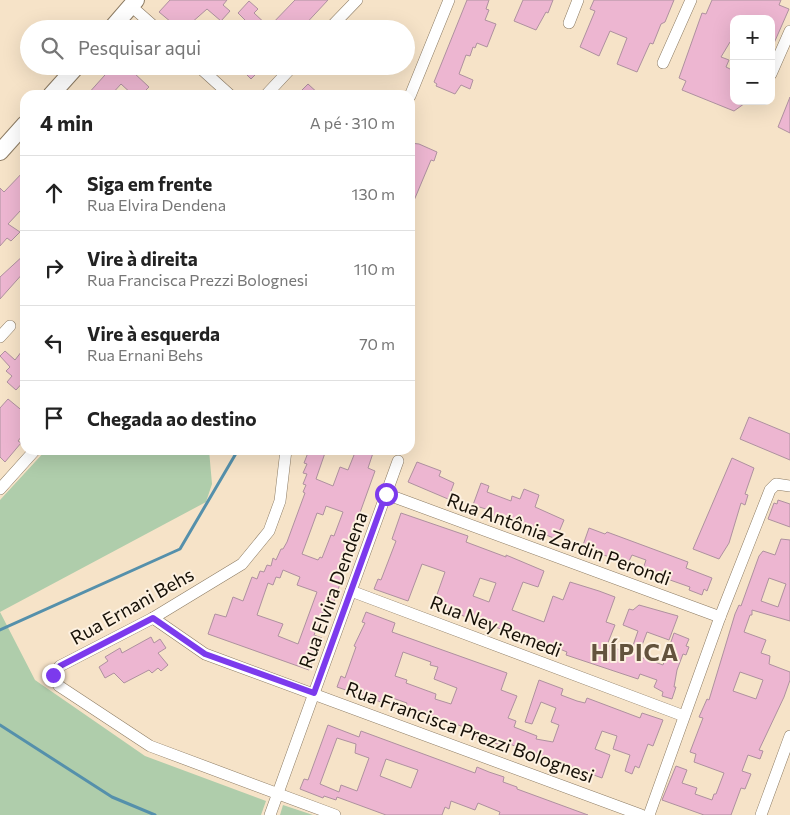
<!DOCTYPE html>
<html lang="pt">
<meta charset="utf-8">
<style>
body{margin:0;font-family:Commissioner,sans-serif;background:#f6f6f6;color:#222}
.controls{position:absolute;right:15px;top:15px;display:grid;overflow:hidden;border-radius:10px;box-shadow:0 5px 20px #0002}
.controls button{width:45px;height:45px;display:grid;place-items:center;padding:0;border:0;border-bottom:1px solid #e0e0e0;background:#fff;color:#222;font:25px sans-serif}
.stop{position:absolute;width:15px;height:15px;margin:-11px;border:4px solid #7c3aed;border-radius:50%;background:#fff}
.stop.end{background:#7c3aed;border-color:#fff;box-shadow:0 1px 5px #0008}
.list{margin:0;padding:0;list-style:none}
h2{display:flex;justify-content:space-between;align-items:center;height:65px;margin:0;padding:0 20px;font-size:21px}
h2 small{font-size:16px;font-weight:400;color:#767676}
.list li{display:grid;grid-template-columns:32px 1fr auto;gap:15px;align-items:center;box-sizing:border-box;height:75px;padding:0 20px;border-top:1px solid #e0e0e0}
.list b{display:block;font-size:19px;white-space:nowrap}
.list p{margin:0;font-size:16px;white-space:nowrap;color:#767676}
.list em{font-size:16px;font-style:normal;color:#767676}
.icon{flex:none;width:28px;height:28px;fill:none;stroke:currentColor;stroke-width:2;stroke-linecap:round;stroke-linejoin:round}
.map{position:relative;flex:none;width:790px;height:815px;overflow:hidden}
.search{position:absolute;background:#fff;box-shadow:0 5px 20px #0002;left:20px;top:20px;width:395px;height:55px;display:flex;align-items:center;gap:12px;box-sizing:border-box;padding:0 18px;border-radius:28px;color:#767676;font-size:19px}
.panel{position:absolute;background:#fff;box-shadow:0 5px 20px #0002;left:20px;top:90px;width:395px;height:365px;border-radius:15px}
.map>svg:first-child{display:block}
</style>
<div class="map">
<svg width="790" height="815" viewBox="0 0 790 815">
<rect width="100%" height="100%" fill="#f6e3c8"/>
<g fill="#afcdab">
<polygon points="46,450 209,450 212,484 206,502 0,612 35,680 145,756 266,801 261,815 0,815 0,500"/>
<polygon points="283,805 313,815 280,815"/>
</g>
<g fill="none" stroke-linecap="round" stroke-linejoin="round">
<g stroke="#5590ab" stroke-width="3">
<polyline points="0,630 180,549 238,450"/>
<polyline points="0,725 112,797 155,815"/>
</g>
</g>
<g fill="#edb6d1" stroke="#ae919f" fill-rule="evenodd">
<polygon points="170,0 227,0 223,5 230,11 221,21 207,9 190,24 187,22 183,27 180,24 177,27 159,12"/>
<polygon points="295,0 328,0 301,29 251,29 248,23 238,13 249,1 258,9 254,13 269,27"/>
<polygon points="467,0 489,0 486,9 489,10 485,20 496,24 487,47 477,43 475,48 473,47 470,56 466,55 459,74 473,80 470,89 461,85 455,94 436,86 437,84 434,82"/>
<polygon points="523,0 553,0 548,13 546,12 536,30 514,21"/>
<polygon points="594,0 674,0 665,22 661,24 653,44 650,43 637,72 617,64 627,38 610,31 599,56 580,47 595,11 590,9"/>
<polygon points="712,0 781,0 779,5 789,9 771,50 771,19 734,19 734,44 730,42 721,57 729,60 726,67 734,71 734,101 748,101 734,111 682,90 686,81 679,78 702,13 706,14"/>
<polygon points="113,66 139,66 133,72 149,87 146,90 151,95 133,95 121,84 111,95 87,95"/>
<polygon points="238,66 252,66 258,72 251,79"/>
<polygon points="308,84 320,95 297,95"/>
<polygon points="790,97 790,133 778,127"/>
<polygon points="410,143 419,144 437,152 434,161 431,160 410,210"/>
<polygon points="25,170 25,213 21,210 8,224 20,232 11,241 7,238 0,246 0,188 4,192"/>
<polygon points="25,254 25,271 0,299 0,277"/>
<polygon points="25,347 25,380 16,390 7,382 12,376 6,371 10,367 0,356 5,351 15,360"/>
<polygon points="8,399 25,413 25,432 18,441 21,443 5,462 0,457 0,408"/>
<polygon points="749,417 790,434 790,460 740,439"/>
<path d="M309 450H326L316 479 333 486 340 467 348 470 356 450H374L368 468 375 471 344 557 349 559 330 612 324 610 314 635 322 638 309 670 208 634 215 614 226 617 233 597 243 601 252 577 257 579 260 571 264 572 267 565 271 566 273 558 276 560 281 549H283L287 542 305 493 303 492 306 485 303 484 307 474 303 473 307 464 304 463ZM326 506 343 512 334 536 331 535 322 558 320 557 318 560 302 554 317 513 323 515ZM283 570 300 577 297 585 317 592 298 644 278 636 283 624 257 615 268 583 273 585 276 577 280 578Z"/>
<polygon points="732,458 754,468 745,494 748,495 745,505 741,503 729,543 719,559 693,549"/>
<polygon points="417,462 441,471 439,476 454,483 448,499 408,482"/>
<polygon points="481,483 489,486 487,492 511,501 512,496 520,499 524,489 539,495 535,507 564,520 556,539 504,518 503,520 492,516 488,514 489,510 473,505"/>
<polygon points="778,500 790,504 790,527 768,519 774,503 777,504"/>
<path d="M401 513 468 536 466 542 506 557V555L544 571 538 587 523 582 512 610 544 622 553 596 563 600 570 582 599 591 615 597 606 622 615 625 607 645 630 654 638 631 623 625 629 609 633 610 639 605 678 616 669 640 647 632 638 656 663 665 674 633 689 639 686 646 689 647 686 655 683 654 677 670 674 687H676L672 699 662 696 663 692 654 687 657 680 640 674 638 679 566 655 567 652 519 632 518 635 455 613 454 615 443 612 445 607 434 603 445 572 422 564 408 601 374 589 378 579 381 580 396 541 392 539ZM480 578 496 583 489 602 473 596Z"/>
<polygon points="589,528 605,534 607,532 688,562 686,568 712,578 707,591 704,589 702,595 689,590 690,587 653,574 643,569 646,560 632,555 628,563 582,548"/>
<path d="M781 539 790 540V621L752 610V615H750L744 632 766 640 761 653 770 656 769 664 790 672V680L784 697 759 750 763 751 760 759 748 755 742 771 751 774 745 789 741 788 731 815H704L662 800 676 766 687 770 682 783 697 788 695 794 712 800 714 794H716L724 773 694 762 696 754 690 752 703 718 699 717 707 699 709 700 735 614 739 605 741 606 759 556 763 551 775 555ZM769 578 786 584 778 607 761 601ZM740 672 763 680 756 699 733 691Z"/>
<path d="M366 612 395 623 392 632 507 673 501 690 517 696 508 718 516 721 514 727 537 736 536 739 553 742 559 725 551 722 556 708 541 702 532 724 525 722 539 680 563 689 561 695 577 701 585 703 587 698 640 718 642 713 663 720 653 746 648 744 639 768 635 766 632 774 625 771 630 755 613 749 617 736 602 731 595 749 610 755 602 778 504 742 503 746 471 735 472 730 406 706 407 703 384 695 381 702 337 687 341 676 345 678 356 647 354 646 365 623 362 622ZM403 652 431 662 430 665 438 667 434 679 457 688 451 704 435 699 436 694 406 683 407 680 395 676Z"/>
<polygon points="151,637 154,643 160,639 166,648 158,653 168,665 161,671 158,668 152,673 149,670 124,683 114,673 105,678 99,667 108,661 105,657 120,648 122,653"/>
<path d="M328 725 359 737 361 731 475 773 477 767 489 772 504 777 503 782 517 787V789L588 815H499L500 812 478 803 475 810 451 801 449 809 445 807 442 815H386L337 797 336 800 324 796 323 798 300 789 304 779 308 780ZM337 738 356 744 355 753 369 758 357 791 341 785 339 792 320 784ZM386 759 418 770 411 788 380 776Z"/>
</g>
<g fill="none" stroke-linecap="round" stroke-linejoin="round">
<g stroke="#8c7b63" stroke-width="12">
<g id="street">
<polyline points="131,6 157,29"/>
<polyline points="569,23 578,0"/>
<polyline points="329,29 357,0"/>
<polyline points="663,63 691,0"/>
<polyline points="198,66 230,95"/>
<polyline points="771,74 790,31"/>
<polyline points="266,95 293,66"/>
<polyline points="410,96 449,0"/>
<polyline points="0,337 10,326"/>
<polyline points="286,450 280,501 269,531 242,564 153,618 60,666 53,675 59,686 150,746 335,815"/>
<polyline points="0,489 35,450"/>
<polyline points="386,494 720,617"/>
<polyline points="351,591 684,716"/>
<polyline points="153,618 205,654 641,815"/>
<polyline points="270,815 398,461"/>
<polyline points="649,815 720,617 770,490 776,484 790,486"/>
<polyline points="761,815 790,736"/>
</g>
</g>
<g stroke="#8c7b63" stroke-width="18">
<g id="secondary">
<polyline points="111,29 136,0"/>
<polyline points="51,95 77,66"/>
<polyline points="0,152 25,124"/>
</g>
</g>
<use href="#street" stroke="#fff" stroke-width="11"/>
<use href="#secondary" stroke="#fff" stroke-width="16"/>
</g>
<g fill="none" stroke-linecap="round" stroke-linejoin="round">
<polyline stroke="#7c3aed" stroke-width="6" points="53,675 60,666 153,618 205,654 314,693 386,494"/>
</g>
<g text-anchor="middle" stroke-width="4" stroke-linejoin="round" paint-order="stroke">
<g font-size="19" fill="#161007" stroke="#fdf1e1">
<text transform="translate(559 539) rotate(20)" y="7">Rua Antônia Zardin Perondi</text>
<text transform="translate(333 590) rotate(-70)" y="7">Rua Elvira Dendena</text>
<text transform="translate(132 606) rotate(-29)" y="7">Rua Ernani Behs</text>
<text transform="translate(496 626) rotate(21)" y="7">Rua Ney Remedi</text>
<text transform="translate(470 732) rotate(20)" y="7">Rua Francisca Prezzi Bolognesi</text>
</g>
<g font-size="24" font-weight="bold" letter-spacing="1" fill="#63533d" stroke="#fdf1e1">
<text x="635" y="661">HÍPICA</text>
</g>
</g>
</svg>
<div class="controls">
<button>+</button>
<button>−</button>
</div>
<div class="stop" style="left:386px;top:494px"></div>
<div class="stop end" style="left:53px;top:675px"></div>
<div class="search"><svg class="icon" aria-label="search" viewBox="0 0 24 24"><circle cx="10" cy="10" r="6"/><path d="M15 15l6 6"/></svg>Pesquisar aqui</div>
<section class="panel">
<h2>4 min<small>A pé · 310 m</small></h2>
<ul class="list">
<li><svg class="icon" aria-label="ahead" viewBox="0 0 24 24"><path d="M12 20V5M6 11l6-6 6 6"/></svg><div><b>Siga em frente</b><p>Rua Elvira Dendena</p></div><em>130 m</em></li>
<li><svg class="icon" aria-label="right" viewBox="0 0 24 24"><path d="M7 20v-9h11M14 6l5 5-5 5"/></svg><div><b>Vire à direita</b><p>Rua Francisca Prezzi Bolognesi</p></div><em>110 m</em></li>
<li><svg class="icon" aria-label="left" viewBox="0 0 24 24"><path d="M17 20v-9H6M10 6l-5 5 5 5"/></svg><div><b>Vire à esquerda</b><p>Rua Ernani Behs</p></div><em>70 m</em></li>
<li><svg class="icon" aria-label="arrive" viewBox="0 0 24 24"><path d="M6 21V4h12l-3 4 3 4H6"/></svg><div><b>Chegada ao destino</b></div></li>
</ul>
</section>
</div>
